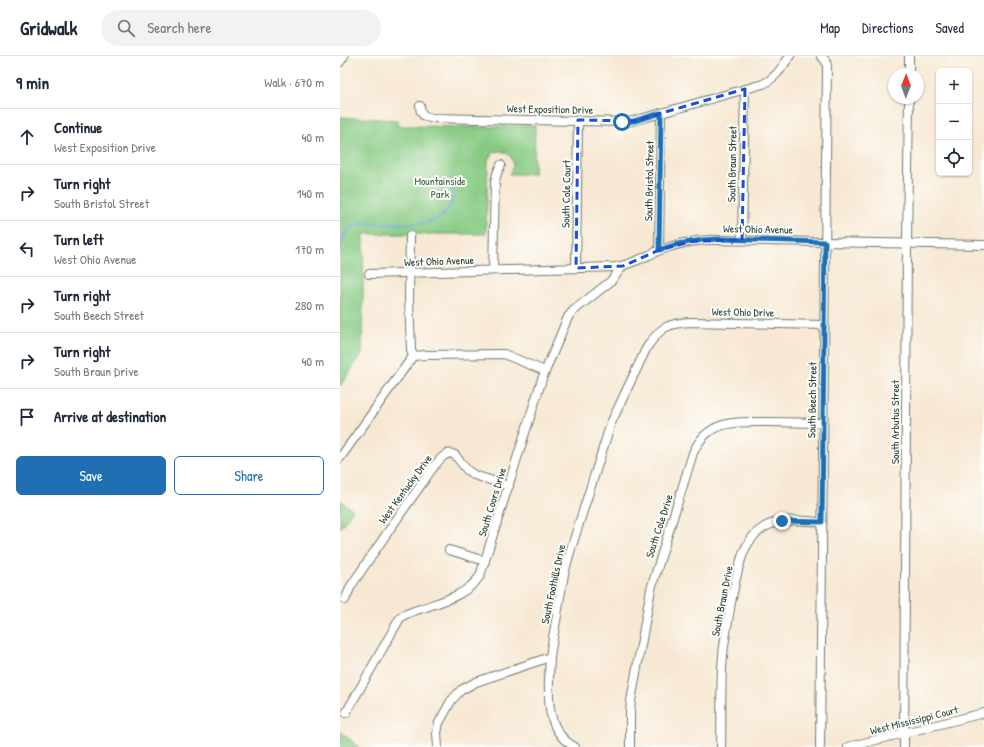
<!DOCTYPE html>
<meta charset="utf-8">
<style>
body{margin:0;font-family:"Patrick Hand",sans-serif;background:#f2f2f3;color:#1f2937}
.controls{position:absolute;right:12px;top:12px;display:grid;overflow:hidden;border-radius:6px;box-shadow:0 1px 3px #0004}
.controls button{width:36px;height:36px;display:grid;place-items:center;padding:0;border:0;border-bottom:1px solid #e0e1e3;background:#fff;color:#1f2937;font:20px sans-serif}
.compass{position:absolute;left:548px;top:12px;width:36px;height:36px;border-radius:50%;background:#fff;box-shadow:0 1px 3px #0004;rotate:1deg}
.stop{position:absolute;width:12px;height:12px;margin:-9px;border:3px solid #1f6fb2;border-radius:50%;background:#fff}
.stop.end{background:#1f6fb2;border-color:#fff;box-shadow:0 1px 4px #0008}
.list{margin:0;padding:0;list-style:none}
h2{display:flex;justify-content:space-between;align-items:center;height:52px;margin:0;padding:0 16px;font-size:17px}
h2 small{font-size:13px;font-weight:400;color:#747a83}
.list li{display:grid;grid-template-columns:26px 1fr auto;gap:12px;align-items:center;box-sizing:border-box;height:56px;padding:0 16px;border-top:1px solid #e0e1e3}
.list b{display:block;font-size:15px;white-space:nowrap}
.list p{margin:0;font-size:13px;white-space:nowrap;color:#747a83}
.list em{font-size:13px;font-style:normal;color:#747a83}
.actions{display:flex;gap:8px;padding:12px 16px}
.actions a{flex:1;padding:9px 0;border:1px solid #1f6fb2;border-radius:6px;text-align:center;font-size:14px;color:#1f6fb2}
.actions .main{background:#1f6fb2;color:#fff}
.icon{flex:none;width:22px;height:22px;fill:none;stroke:currentColor;stroke-width:2;stroke-linecap:round;stroke-linejoin:round}
.map{position:relative;flex:none;width:644px;height:691px;overflow:hidden}
header{display:flex;align-items:center;gap:24px;box-sizing:border-box;height:56px;padding:0 20px;background:#fff;border-bottom:1px solid #e0e1e3}
header strong{font-size:19px}
nav{display:flex;gap:22px;margin-inline-start:auto;font-size:14px}
.search{width:280px;height:36px;background:#f2f2f3;display:flex;align-items:center;gap:10px;box-sizing:border-box;padding:0 14px;border-radius:22px;color:#747a83;font-size:15px}
main{display:flex}
aside{flex:1;background:#fff}
.map>svg:first-child{display:block}
</style>
<header>
<strong>Gridwalk</strong>
<div class="search"><svg class="icon" aria-label="search" viewBox="0 0 24 24"><circle cx="10" cy="10" r="6"/><path d="M15 15l6 6"/></svg>Search here</div>
<nav><a>Map</a><a>Directions</a><a>Saved</a></nav>
</header>
<main>
<aside>
<h2>9 min<small>Walk · 670 m</small></h2>
<ul class="list">
<li><svg class="icon" aria-label="ahead" viewBox="0 0 24 24"><path d="M12 20V5M6 11l6-6 6 6"/></svg><div><b>Continue</b><p>West Exposition Drive</p></div><em>40 m</em></li>
<li><svg class="icon" aria-label="right" viewBox="0 0 24 24"><path d="M7 20v-9h11M14 6l5 5-5 5"/></svg><div><b>Turn right</b><p>South Bristol Street</p></div><em>140 m</em></li>
<li><svg class="icon" aria-label="left" viewBox="0 0 24 24"><path d="M17 20v-9H6M10 6l-5 5 5 5"/></svg><div><b>Turn left</b><p>West Ohio Avenue</p></div><em>170 m</em></li>
<li><svg class="icon" aria-label="right" viewBox="0 0 24 24"><path d="M7 20v-9h11M14 6l5 5-5 5"/></svg><div><b>Turn right</b><p>South Beech Street</p></div><em>280 m</em></li>
<li><svg class="icon" aria-label="right" viewBox="0 0 24 24"><path d="M7 20v-9h11M14 6l5 5-5 5"/></svg><div><b>Turn right</b><p>South Braun Drive</p></div><em>40 m</em></li>
<li><svg class="icon" aria-label="arrive" viewBox="0 0 24 24"><path d="M6 21V4h12l-3 4 3 4H6"/></svg><div><b>Arrive at destination</b></div></li>
</ul>
<div class="actions"><a class="main">Save</a><a>Share</a></div>
</aside>
<div class="map">
<svg width="644" height="691" viewBox="0 0 644 691">
<rect width="100%" height="100%" fill="#fdfcf7"/>
<filter id="ink" filterUnits="userSpaceOnUse"><feTurbulence type="fractalNoise" baseFrequency=".025" numOctaves="2"/><feDisplacementMap in="SourceGraphic" scale="8" xChannelSelector="R" yChannelSelector="G"/><feConvolveMatrix kernelMatrix="1 2 1 2 8 2 1 2 1" color-interpolation-filters="sRGB"/></filter>
<filter id="wash" filterUnits="userSpaceOnUse"><feTurbulence type="fractalNoise" baseFrequency=".012" numOctaves="4" result="noise"/><feDisplacementMap in="SourceGraphic" scale="16" xChannelSelector="R" yChannelSelector="G"/><feGaussianBlur stdDeviation="0.9" result="paint"/><feColorMatrix in="noise" values="0 0 0 0 0 0 0 0 0 0 0 0 0 0 0 0 0 1.4 0 .05"/><feComposite in="paint" operator="in"/></filter>
<g filter="url(#wash)">
<rect width="100%" height="100%" fill="#f7e8d3"/>
<g fill="#87ca83" stroke="#53845c">
<path d="M0 61 58 64 57 70 150 71 195 69 194 118H169C183 102 157 84 148 104L146 178H24L22 298 0 330Z"/>
<polygon points="0,444 13,454 0,472"/>
<polygon points="0,675 19,691 0,691"/>
</g>
<g fill="none" stroke-linecap="round" stroke-linejoin="round">
<g stroke="#6ca2da" stroke-width="2">
<path d="M67 168C87 167 105 167 112 145 114 138 113 127 113 119"/>
<polyline points="0,194 2,184 8,172 26,167 63,168"/>
</g>
</g>
</g>
<g filter="url(#ink)">
<g fill="none" stroke-linecap="round" stroke-linejoin="round">
<g stroke="#6b796c" stroke-width="10">
<g id="minor">
<polyline points="0,6 4,0"/>
<polyline points="569,18 569,0"/>
<path d="M80 50C80 58 84 61 91 62L288 66 304 62 423 28C436 22 442 11 450 0"/>
<polyline points="402,184 405,33"/>
<polyline points="319,194 321,57"/>
<polyline points="236,212 238,64"/>
<polyline points="153,214 155,126 157,117 161,109"/>
<path d="M29 218 275 211C291 209 304 201 318 195 335 188 354 184 372 184L644 189"/>
<polyline points="73,300 86,299 164,298 205,315"/>
<polyline points="0,402 73,300 71,294 69,242 70,180"/>
<polyline points="109,494 145,505"/>
<path d="M5 544 11 530C34 496 57 462 81 429 86 422 97 404 104 400 107 397 111 397 115 399L127 414 134 419 169 430"/>
<path d="M6 657 60 562C66 557 73 555 80 553 102 545 126 540 140 520L202 323 228 261 233 255 271 225 283 210"/>
<polyline points="98,691 97,677 99,667 111,645 121,634 136,626 210,601"/>
<path d="M235 691C202 674 209 632 210 601L211 594 224 518 230 496 271 367 306 293C319 272 327 267 351 266L484 269"/>
<path d="M290 691V656L291 645 311 533 353 397C368 362 398 366 430 366 448 366 466 367 483 367"/>
<path d="M381 691C382 661 380 630 383 600 384 584 388 568 390 552 394 532 397 511 405 493 409 485 415 477 423 472 440 461 463 465 482 466"/>
<polyline points="480,691 487,11 486,5 481,0"/>
<polyline points="508,691 644,657"/>
<polyline points="564,691 567,188 569,42"/>
</g>
</g>
<use href="#minor" stroke="#fff" stroke-width="8"/>
</g>
</g>
<g fill="none" stroke-linecap="round" stroke-linejoin="round" filter="url(#ink)">
<polyline stroke="#1f6fb2" stroke-width="5" points="282,66 294,65 321,57 319,194 338,188 362,184 380,183 485,186 482,466 442,465"/>
</g>
<path fill="none" stroke="#1d4ed8" stroke-width="3" stroke-dasharray="8 5" stroke-linejoin="round" d="M405 33 402 184 353 185 319 194 283 210 236 212 238 64 294 65Z"/>
<g text-anchor="middle" stroke-width="4" stroke-linejoin="round" paint-order="stroke">
<g font-size="11" fill="#1f3d34" stroke="#fdfcf7">
<text transform="translate(210 53) rotate(1)" y="4">West Exposition Drive</text>
<text transform="translate(392 108) rotate(-89)" y="4">South Braun Street</text>
<text transform="translate(309 125) rotate(-89)" y="4">South Bristol Street</text>
<text transform="translate(226 138) rotate(-89)" y="4">South Cole Court</text>
<text transform="translate(418 173) rotate(1)" y="4">West Ohio Avenue</text>
<text transform="translate(99 205) rotate(-2)" y="4">West Ohio Avenue</text>
<text transform="translate(403 256) rotate(1)" y="4">West Ohio Drive</text>
<text transform="translate(472 344) rotate(-89)" y="4">South Beech Street</text>
<text transform="translate(555 366) rotate(-90)" y="4">South Arbutus Street</text>
<text transform="translate(65 433) rotate(-54)" y="4">West Kentucky Drive</text>
<text transform="translate(152 446) rotate(-73)" y="4">South Coors Drive</text>
<text transform="translate(319 470) rotate(-72)" y="4">South Cole Drive</text>
<text transform="translate(213 528) rotate(-78)" y="4">South Foothills Drive</text>
<text transform="translate(382 545) rotate(-79)" y="4">South Braun Drive</text>
<text transform="translate(574 664) rotate(-14)" y="4">West Mississippi Court</text>
</g>
<g font-size="11" fill="#396048" stroke="#fdfcf7">
<text x="100" y="129">Mountainside<tspan x="100" dy="13">Park</tspan></text>
</g>
</g>
</svg>
<div class="controls">
<button>+</button>
<button>−</button>
<button><svg class="icon" aria-label="locate" viewBox="0 0 24 24"><circle cx="12" cy="12" r="6"/><path d="M12 2v4M12 18v4M2 12h4M18 12h4"/></svg></button>
</div>
<svg class="compass" viewBox="-18 -18 36 36"><path d="M0-13l5 13h-10z" fill="#e53935"/><path d="M0 13l5-13h-10z" fill="#747a83"/></svg>
<div class="stop" style="left:282px;top:66px"></div>
<div class="stop end" style="left:442px;top:465px"></div>
</div>
</main>
